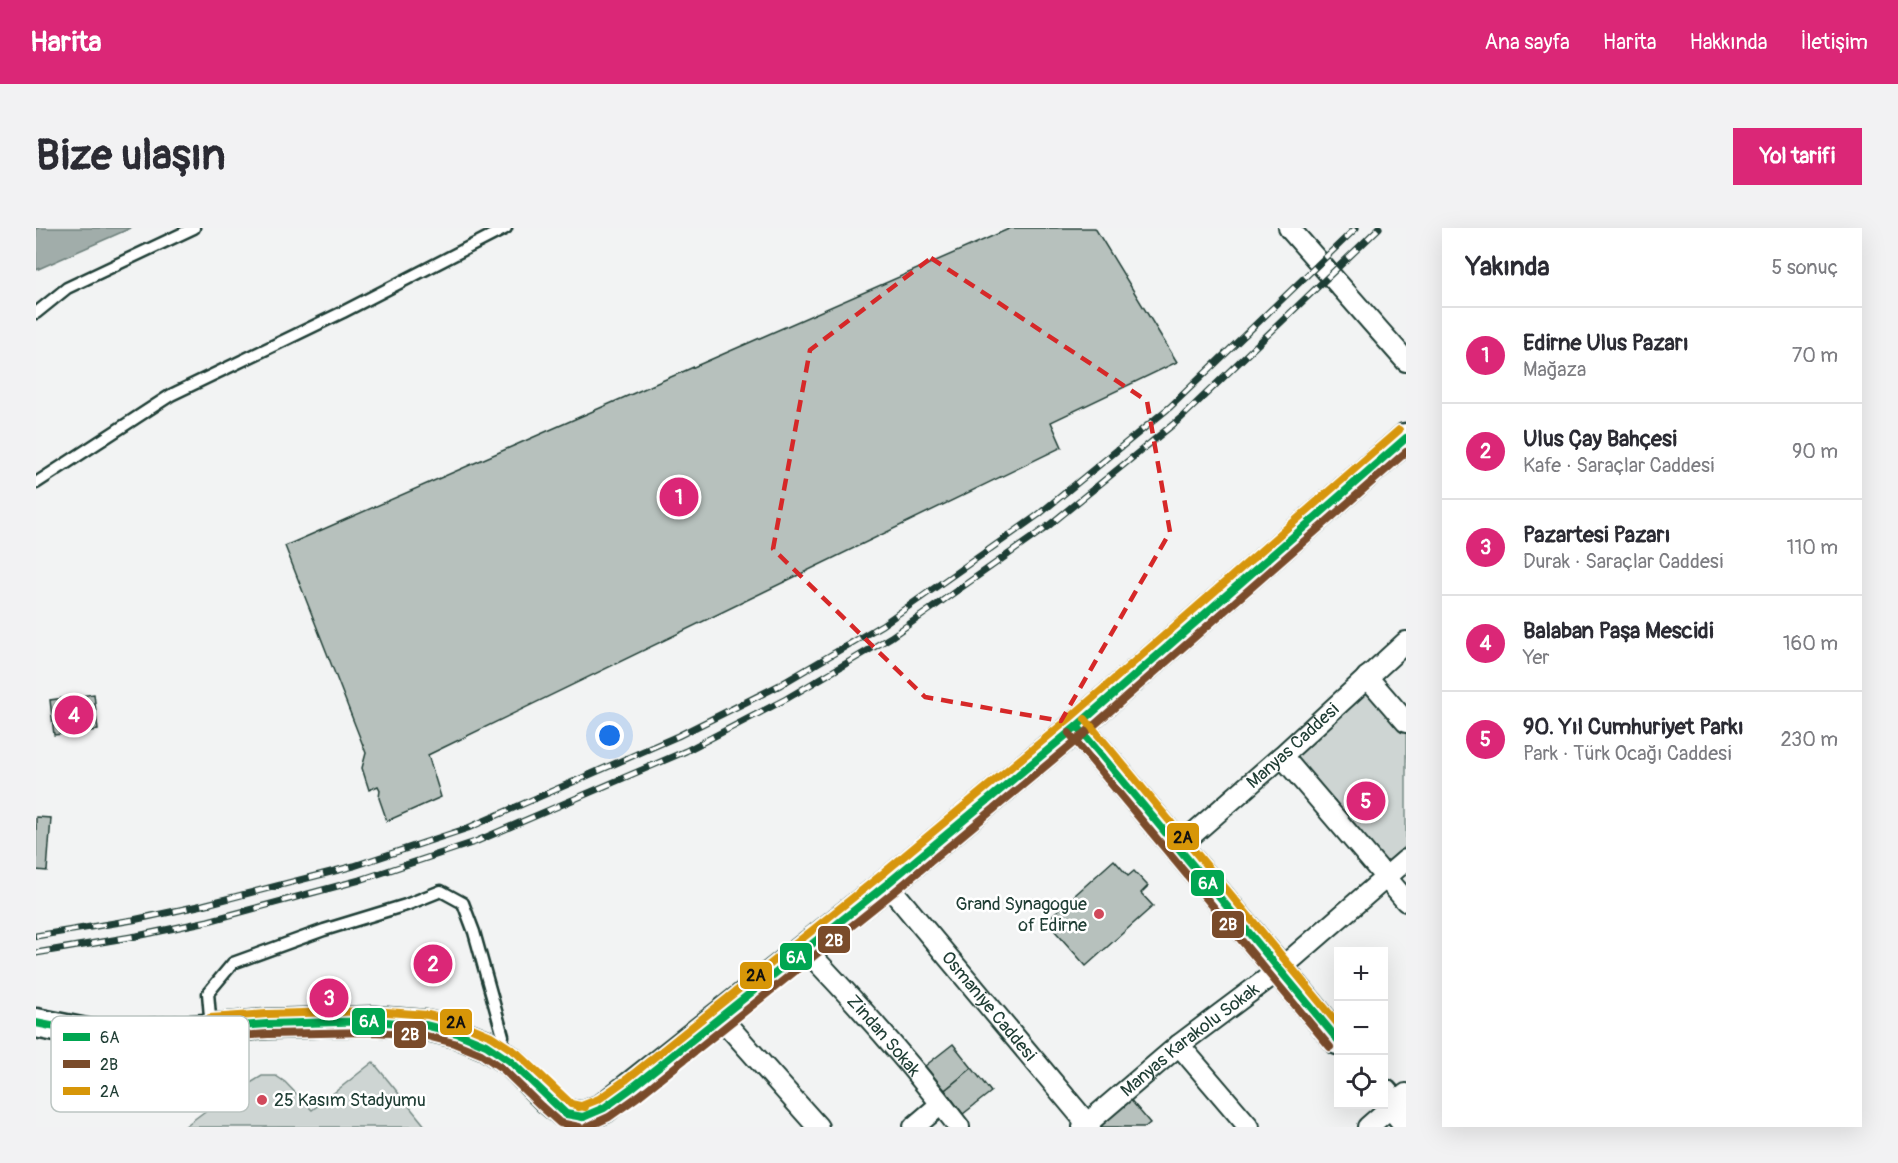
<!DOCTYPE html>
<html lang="tr">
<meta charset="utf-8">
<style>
body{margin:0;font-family:Pangolin,sans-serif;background:#f2f2f3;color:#2b2b33}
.controls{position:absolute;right:18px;bottom:18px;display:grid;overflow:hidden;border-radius:0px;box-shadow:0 6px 24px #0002}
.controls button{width:54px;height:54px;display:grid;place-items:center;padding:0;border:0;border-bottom:2px solid #e1e1e2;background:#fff;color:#2b2b33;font:30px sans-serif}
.you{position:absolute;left:574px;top:508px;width:21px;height:21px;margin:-15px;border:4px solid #fff;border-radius:50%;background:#1a73e8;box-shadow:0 0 0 9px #1a73e833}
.badge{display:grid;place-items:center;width:39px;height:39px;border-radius:50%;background:#db2777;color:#fff;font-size:20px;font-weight:700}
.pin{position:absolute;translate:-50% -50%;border:3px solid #fff;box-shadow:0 2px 6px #0006}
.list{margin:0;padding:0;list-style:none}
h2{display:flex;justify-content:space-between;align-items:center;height:78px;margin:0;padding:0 24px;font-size:26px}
h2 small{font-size:20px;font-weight:400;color:#7c7c81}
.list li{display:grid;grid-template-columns:39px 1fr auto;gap:18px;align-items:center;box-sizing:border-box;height:96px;padding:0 24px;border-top:2px solid #e1e1e2}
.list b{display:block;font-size:22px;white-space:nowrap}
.list p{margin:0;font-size:20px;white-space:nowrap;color:#7c7c81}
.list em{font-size:20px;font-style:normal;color:#7c7c81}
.icon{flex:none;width:33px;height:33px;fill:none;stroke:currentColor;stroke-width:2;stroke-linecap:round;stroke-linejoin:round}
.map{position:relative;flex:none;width:1370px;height:899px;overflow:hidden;border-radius:0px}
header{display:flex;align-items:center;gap:36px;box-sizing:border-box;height:84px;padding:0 30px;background:#db2777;color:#fff}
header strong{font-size:28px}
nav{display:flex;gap:33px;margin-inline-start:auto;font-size:21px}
.intro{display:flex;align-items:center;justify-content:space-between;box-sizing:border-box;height:144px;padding:0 36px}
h1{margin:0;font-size:42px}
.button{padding:15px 27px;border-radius:0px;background:#db2777;color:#fff;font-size:21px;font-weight:700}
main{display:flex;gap:36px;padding:0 36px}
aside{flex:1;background:#fff;border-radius:0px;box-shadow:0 6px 24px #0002}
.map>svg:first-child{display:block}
</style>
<header>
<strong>Harita</strong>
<nav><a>Ana sayfa</a><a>Harita</a><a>Hakkında</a><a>İletişim</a></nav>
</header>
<div class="intro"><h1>Bize ulaşın</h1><a class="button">Yol tarifi</a></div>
<main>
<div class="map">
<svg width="1370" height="899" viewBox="0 0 1370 899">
<rect width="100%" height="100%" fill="#f2f3f3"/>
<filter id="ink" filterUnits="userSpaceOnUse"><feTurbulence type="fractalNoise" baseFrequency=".0167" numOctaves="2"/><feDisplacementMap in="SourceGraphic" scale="12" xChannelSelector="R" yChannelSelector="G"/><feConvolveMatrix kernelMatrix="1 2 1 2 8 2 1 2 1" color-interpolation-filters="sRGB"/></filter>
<g filter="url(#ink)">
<g fill="#ced5d3" stroke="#768984" stroke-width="1.5">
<polygon points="1331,459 1370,505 1370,618 1346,638 1251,529"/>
<polygon points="337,834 390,899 148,899 176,878 226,848 240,848 249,854 276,882"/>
</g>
<polygon fill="#a1adaa" stroke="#6d807b" stroke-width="1.5" points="0,0 95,0 0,42"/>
<g fill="#b7c1bd" stroke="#1f3d34" stroke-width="1.5">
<polygon points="975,0 1059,0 1141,134 1015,194 1026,219 392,527 405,569 351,593 343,570 344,562 342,558 333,562 326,540 330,525 249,318"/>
<polygon points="58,466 62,502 18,507 14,472"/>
<polygon points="0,589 15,590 11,643 0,642"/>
<polygon points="1078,632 1092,648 1098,643 1112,658 1105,665 1117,678 1050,738 1010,693"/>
<polygon points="917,816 936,840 909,862 889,838"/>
<polygon points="936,840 955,864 927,886 909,862"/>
<polygon points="1093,870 1114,895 1109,899 1066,899 1063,896"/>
</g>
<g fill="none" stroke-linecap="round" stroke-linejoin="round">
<g stroke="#1f3d34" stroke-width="15">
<g id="lane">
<polyline points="0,85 31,60 158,0"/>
<polyline points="0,255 135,167 307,84 470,0"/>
<polyline points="175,800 172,765 197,735 288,702 370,677 405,663 427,675 438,704 467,808 464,825"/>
</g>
</g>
<g stroke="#1f3d34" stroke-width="24">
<g id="street">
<polyline points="1253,0 1370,133"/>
<polyline points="1331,449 1370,494"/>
<polyline points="1246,528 1370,673"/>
<path id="s1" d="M1142 619 1246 528 1370 414"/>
<path id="s2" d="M851 656 1054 899"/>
<path id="s3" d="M769 721C823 777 876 837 923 899"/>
<polyline points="685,790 782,899"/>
<polyline points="1143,817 1213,899"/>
<polyline points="878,899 905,876"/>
<path id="s4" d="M1047 899 1143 817 1243 742 1370 632"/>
<polyline points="1332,899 1370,866"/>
</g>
</g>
<g stroke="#1f3d34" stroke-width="33">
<g id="secondary">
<polyline points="1041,498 1302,812"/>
<polyline points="0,795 55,806 93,807 231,796 337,793 389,797 421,805 450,817 474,833 512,871 530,886 547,889 568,880 851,656 1041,498 1370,210"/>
<polyline points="1348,866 1370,893"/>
</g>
</g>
<use href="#lane" stroke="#fff" stroke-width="10"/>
<use href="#street" stroke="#fff" stroke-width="20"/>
<use href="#secondary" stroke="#fff" stroke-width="28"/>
<g stroke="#1f3d34" stroke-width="7">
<g id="rail">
<polyline points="0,708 97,692 167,677 318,638 432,600 642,508 744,457 846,397 1002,287 1134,179 1320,0"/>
<polyline points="0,725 101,708 172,693 324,652 439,614 650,523 750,471 855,409 1011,299 1145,190 1343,0"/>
</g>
</g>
<use href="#rail" stroke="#fff" stroke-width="4.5" stroke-dasharray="14" stroke-linecap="butt"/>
<g stroke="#fff" stroke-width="12">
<g id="bus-1">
<polyline points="1041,498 1302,812"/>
<polyline points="0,795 55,806 93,807 231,796 337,793 389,797 421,805 450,817 474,833 530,886 547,889"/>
<polyline points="547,889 568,880 597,859 851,656 1041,498 1370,210"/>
</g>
</g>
<g stroke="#fff" stroke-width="12">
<g id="bus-2">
<polyline points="1033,505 1294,819"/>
<polyline points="176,810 232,806 337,804 387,807 418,815 445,826 467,841 505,878 524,895 543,899"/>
<polyline points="551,899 573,889 604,867 858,664 1048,506 1370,224"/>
</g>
</g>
<g stroke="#fff" stroke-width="12">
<g id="bus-3">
<polyline points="1049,491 1302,796"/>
<polyline points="174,790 231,786 337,783 392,787 424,795 455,808 481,825 535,876 549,879"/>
<polyline points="543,879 563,871 591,851 844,648 1034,490 1363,202"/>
</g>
</g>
<use href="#bus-1" stroke="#00a651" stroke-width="8"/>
<use href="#bus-2" stroke="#7a4b2a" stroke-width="8"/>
<use href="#bus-3" stroke="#d79608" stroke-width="8"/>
</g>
</g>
<path fill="none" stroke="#d62828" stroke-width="4.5" stroke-dasharray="12 8" stroke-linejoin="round" d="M895 30 1111 173 1134 304 1025 493 889 469 737 321 774 122Z"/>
<g fill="#d1495b" stroke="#fff" stroke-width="2">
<circle cx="1063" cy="686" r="6"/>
<circle cx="226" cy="872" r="6"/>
</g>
<g text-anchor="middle" stroke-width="5" stroke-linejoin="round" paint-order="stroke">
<g font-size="18" fill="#1f3d34" stroke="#fff">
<text dy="6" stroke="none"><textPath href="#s1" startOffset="153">Manyas Caddesi</textPath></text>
<text dy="6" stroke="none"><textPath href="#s2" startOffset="159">Osmaniye Caddesi</textPath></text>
<text dy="6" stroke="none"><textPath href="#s3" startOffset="117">Zindan Sokak</textPath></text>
<text dy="6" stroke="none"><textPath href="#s4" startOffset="138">Manyas Karakolu Sokak</textPath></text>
</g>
<g font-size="18" fill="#1f3d34" stroke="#fff" text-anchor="end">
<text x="1051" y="682">Grand Synagogue<tspan x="1051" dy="21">of Edirne</tspan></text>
<text x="238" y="878" text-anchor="start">25 Kasım Stadyumu</text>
</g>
</g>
<rect x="15" y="788" width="198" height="96" rx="9" fill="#fff" stroke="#bcc5c2" stroke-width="1.5"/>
<rect x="27" y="805" width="27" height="8" fill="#00a651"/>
<rect x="27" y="832" width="27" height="8" fill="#7a4b2a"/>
<rect x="27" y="859" width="27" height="8" fill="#d79608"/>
<g font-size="16" fill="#1f3d34">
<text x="64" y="815">6A</text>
<text x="64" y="842">2B</text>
<text x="64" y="869">2A</text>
</g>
<g stroke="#fff" stroke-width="2">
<rect x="1130" y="594" width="34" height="29" rx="6" fill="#d79608"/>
<rect x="1154" y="641" width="35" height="28" rx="6" fill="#00a651"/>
<rect x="1175" y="682" width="34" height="29" rx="6" fill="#7a4b2a"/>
<rect x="781" y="697" width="34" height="29" rx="6" fill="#7a4b2a"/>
<rect x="743" y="714" width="34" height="29" rx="6" fill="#00a651"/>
<rect x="703" y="733" width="34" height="29" rx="6" fill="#d79608"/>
<rect x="315" y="779" width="35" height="29" rx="6" fill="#00a651"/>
<rect x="403" y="780" width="34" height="28" rx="6" fill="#d79608"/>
<rect x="357" y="792" width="34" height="29" rx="6" fill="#7a4b2a"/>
</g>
<g font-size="16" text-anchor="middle" font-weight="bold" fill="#fff">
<text x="1172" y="661">6A</text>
<text x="1192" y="702">2B</text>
<text x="798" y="718">2B</text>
<text x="760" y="735">6A</text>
<text x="333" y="799">6A</text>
<text x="374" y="812">2B</text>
</g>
<g font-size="16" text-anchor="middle" font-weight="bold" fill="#111">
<text x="1147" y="615">2A</text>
<text x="720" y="753">2A</text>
<text x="420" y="800">2A</text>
</g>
</svg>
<div class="controls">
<button>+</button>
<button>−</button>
<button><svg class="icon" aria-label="locate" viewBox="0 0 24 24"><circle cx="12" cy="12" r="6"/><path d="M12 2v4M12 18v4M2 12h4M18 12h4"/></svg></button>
</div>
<div class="you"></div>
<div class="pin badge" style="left:643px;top:269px">1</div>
<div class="pin badge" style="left:397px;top:736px">2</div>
<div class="pin badge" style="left:293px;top:770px">3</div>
<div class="pin badge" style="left:38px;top:487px">4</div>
<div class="pin badge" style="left:1330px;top:573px">5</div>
</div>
<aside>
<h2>Yakında<small>5 sonuç</small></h2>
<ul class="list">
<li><span class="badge">1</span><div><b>Edirne Ulus Pazarı</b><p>Mağaza</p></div><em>70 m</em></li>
<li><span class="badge">2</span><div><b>Ulus Çay Bahçesi</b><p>Kafe · Saraçlar Caddesi</p></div><em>90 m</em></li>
<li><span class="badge">3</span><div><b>Pazartesi Pazarı</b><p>Durak · Saraçlar Caddesi</p></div><em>110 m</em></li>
<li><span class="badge">4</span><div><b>Balaban Paşa Mescidi</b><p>Yer</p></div><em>160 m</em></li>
<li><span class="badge">5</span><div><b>90. Yıl Cumhuriyet Parkı</b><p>Park · Türk Ocağı Caddesi</p></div><em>230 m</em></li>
</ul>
</aside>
</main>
